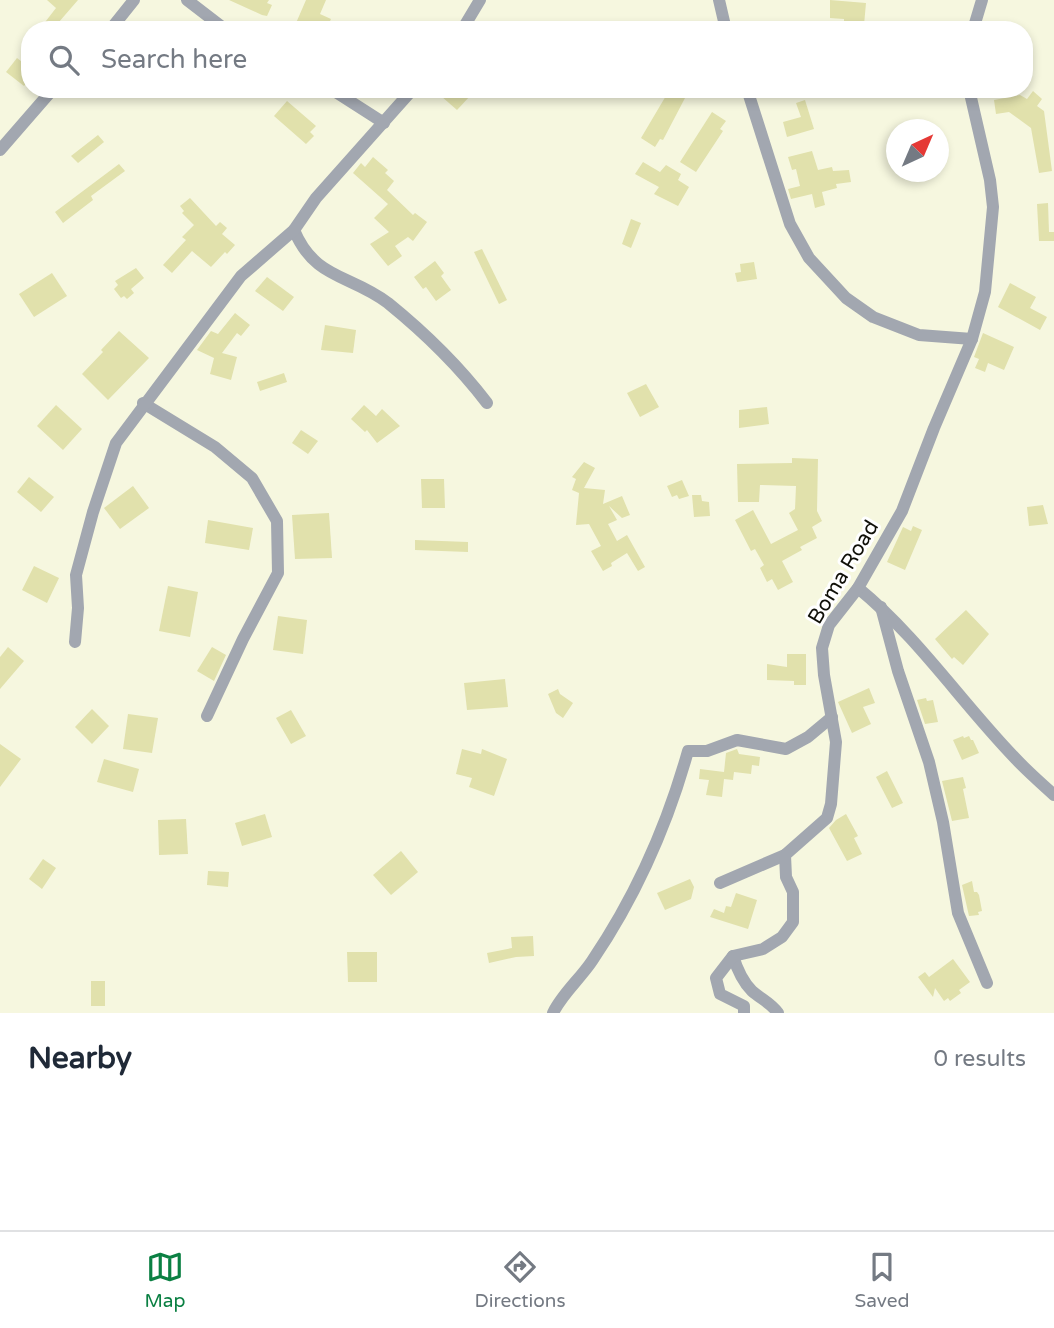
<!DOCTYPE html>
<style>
body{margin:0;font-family:"Varela Round",sans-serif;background:#f6f6f7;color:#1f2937}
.compass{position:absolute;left:886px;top:119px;width:63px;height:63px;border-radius:50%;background:#fff;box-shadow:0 4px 10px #0003;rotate:44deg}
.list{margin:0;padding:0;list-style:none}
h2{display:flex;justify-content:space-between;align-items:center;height:91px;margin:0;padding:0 28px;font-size:30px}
h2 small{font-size:23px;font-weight:400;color:#747a83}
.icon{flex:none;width:38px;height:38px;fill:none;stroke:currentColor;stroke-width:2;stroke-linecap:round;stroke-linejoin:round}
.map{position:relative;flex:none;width:1054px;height:1013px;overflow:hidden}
.search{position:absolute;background:#fff;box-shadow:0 4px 10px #0003;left:21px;right:21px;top:21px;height:77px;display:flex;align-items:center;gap:18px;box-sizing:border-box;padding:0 24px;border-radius:28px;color:#747a83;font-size:26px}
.sheet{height:217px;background:#fff}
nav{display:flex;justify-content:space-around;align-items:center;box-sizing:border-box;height:98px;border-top:2px solid #e0e1e3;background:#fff;font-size:19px;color:#747a83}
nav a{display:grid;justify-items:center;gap:4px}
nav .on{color:#0b8043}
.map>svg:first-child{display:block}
</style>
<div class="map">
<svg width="1054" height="1013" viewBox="0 0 1054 1013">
<rect width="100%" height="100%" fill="#f6f7df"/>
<g fill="#e1e1ac">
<polygon points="47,0 78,0 52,30 39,30 56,8"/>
<polygon points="229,0 269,0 267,3 272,5 267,16 262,15"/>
<polygon points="306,0 326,0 320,14 331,19 326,30 293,30"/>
<polygon points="830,0 866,3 864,25 844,23 844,19 830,18"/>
<polygon points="17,58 30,68 30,79 24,86 6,72"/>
<polygon points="433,89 464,89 471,95 457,110"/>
<polygon points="670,89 685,98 663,140 660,139 655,147 641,138"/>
<polygon points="1033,91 1042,99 1037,106 1044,111 1052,171 1039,173 1031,128 1009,112 996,114 994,100 1020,95 1027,99"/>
<polygon points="805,100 814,129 787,137 783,122 801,117 796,103"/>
<polygon points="287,101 316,126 310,132 314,136 306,144 274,116"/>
<polygon points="712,112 726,121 720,129 723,131 696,172 680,162"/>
<polygon points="98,135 104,142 93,151 78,163 71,156"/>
<polygon points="812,151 818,170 832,167 833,171 849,170 851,182 836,184 837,188 822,192 825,205 815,208 812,194 791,199 788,189 800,186 796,169 792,170 788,157"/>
<polygon points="373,157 388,170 385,173 394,181 387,190 413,215 415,213 427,222 413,241 408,237 395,246 402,256 388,266 370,244 389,232 374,218 388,204 353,173 361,163 365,167"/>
<polygon points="643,162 660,172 666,165 681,174 678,180 689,187 678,206 654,194 659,187 635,174"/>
<polygon points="119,164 125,171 91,196 93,200 63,223 55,212"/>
<polygon points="190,198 216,226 220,222 227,228 222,234 235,245 227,254 225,252 211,267 192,251 172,273 163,265 186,240 182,237 194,225 182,213 184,211 180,206"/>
<polygon points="1048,203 1049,232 1054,232 1054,241 1039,241 1037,204"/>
<polygon points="631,219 641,223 631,248 622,244"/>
<polygon points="482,249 507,300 499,304 474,252"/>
<polygon points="435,261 444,273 441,276 451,290 436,301 426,287 423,289 414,277"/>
<polygon points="754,262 757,279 737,282 735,273 741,272 740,264"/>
<polygon points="136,268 144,278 131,289 134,293 127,299 124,296 121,298 114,289 118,285 115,281"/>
<polygon points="52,273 67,296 34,317 19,294"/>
<polygon points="267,277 294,297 283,311 255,291"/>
<polygon points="1010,283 1036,297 1030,308 1047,317 1040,330 998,307"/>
<polygon points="235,313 250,325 241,336 237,333 222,353 237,357 231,380 210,374 214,358 197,350 211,331 218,334"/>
<polygon points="325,325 356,330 353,353 321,350"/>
<polygon points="119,331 149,358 108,400 82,374 103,352 101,350"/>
<polygon points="983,333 1014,347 1004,370 988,363 985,372 975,368 979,359 974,357"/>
<polygon points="284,373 287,382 260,391 257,382"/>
<polygon points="646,384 659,407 640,417 627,393"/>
<polygon points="56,405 82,429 63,450 37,426"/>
<polygon points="364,405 376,416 382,409 400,426 377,443 367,430 365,432 351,419"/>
<polygon points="767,407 769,424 739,428 739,410"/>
<polygon points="301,430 318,441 308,454 292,443"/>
<polygon points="792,458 818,459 817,511 822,521 812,527 817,538 800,547 802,550 782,561 793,582 778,590 772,579 767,582 760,568 764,565 755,549 751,551 735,520 753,510 771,544 798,530 789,513 795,509 796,486 760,485 759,502 738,502 737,464 792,463"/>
<polygon points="584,462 595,468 584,488 605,490 603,504 622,496 630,515 622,518 609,506 617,520 608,524 617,541 627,535 645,567 638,571 627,553 611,563 612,566 603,571 591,551 601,546 589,524 576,525 579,493 572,490 576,479 572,477"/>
<polygon points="29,477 54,497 41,512 17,492"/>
<polygon points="421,479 444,479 445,508 422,508"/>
<polygon points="682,480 689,496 679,499 677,495 672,497 667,486"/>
<polygon points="133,486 149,508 120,529 104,508"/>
<polygon points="692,495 701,495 702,501 709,502 710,516 694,517"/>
<polygon points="1043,505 1048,524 1029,526 1027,507"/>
<polygon points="329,513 332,558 295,559 292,515"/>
<polygon points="208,520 253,528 249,550 205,543"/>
<polygon points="913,526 922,530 905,570 887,562 903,527 911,531"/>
<polygon points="415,540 468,542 468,552 415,550"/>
<polygon points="34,566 59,578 47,603 22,590"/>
<polygon points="168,586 198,592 190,637 159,631"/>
<polygon points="966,610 989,634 963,665 954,657 952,659 935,639"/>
<polygon points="278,616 307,620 303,654 273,650"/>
<polygon points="8,647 24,661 0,689 0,657"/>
<polygon points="212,647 226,655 214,681 197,671"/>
<polygon points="787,654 806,654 806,685 794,685 794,681 767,680 767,664 787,667"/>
<polygon points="505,679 508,707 467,710 464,683"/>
<polygon points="869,688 875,703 863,707 871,724 852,733 838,702"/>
<polygon points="558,689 560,694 573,703 563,718 556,713 548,694"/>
<polygon points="926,698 927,701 933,700 938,722 925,724 917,700"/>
<polygon points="92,709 109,726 92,744 75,727"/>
<polygon points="291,710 306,736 291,744 276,718"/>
<polygon points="128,714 158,718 152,753 123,749"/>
<polygon points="963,736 964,738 969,736 971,740 973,740 979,753 962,760 953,740"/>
<polygon points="0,744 21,759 0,787"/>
<polygon points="462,749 481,754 482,749 507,759 494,796 469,787 472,778 456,774"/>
<polygon points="737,749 739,754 760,757 759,766 752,765 751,774 734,772 733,780 724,779 722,797 706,795 709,780 699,779 700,769 724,772 726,753"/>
<polygon points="104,759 139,769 133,792 97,782"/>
<polygon points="887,771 903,803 892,808 876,777"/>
<polygon points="963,777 966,788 963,789 969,818 952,821 942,781"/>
<polygon points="265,814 272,837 242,846 235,823"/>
<polygon points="846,814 858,836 854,838 862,854 847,861 829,828 836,820"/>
<polygon points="186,819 188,854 159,855 158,820"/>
<polygon points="401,851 418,872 391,895 373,875"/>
<polygon points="43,859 56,868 42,889 29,879"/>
<polygon points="208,871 229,872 228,887 207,885"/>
<polygon points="690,879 694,887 691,899 665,910 657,893"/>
<polygon points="972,881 974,892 977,892 979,895 982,911 978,912 979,915 969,916 962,885"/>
<polygon points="736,893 757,900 748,929 710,917 714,909 724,913 726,906 731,907"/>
<polygon points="533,936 534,956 516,957 489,963 487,953 512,948 511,937"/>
<polygon points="347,952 377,952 377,982 348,982"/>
<polygon points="953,959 970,982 959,990 961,993 950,1001 948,998 944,1001 935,988 933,997 918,977 925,972 929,977"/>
<rect x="91" y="981" width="14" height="25"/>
</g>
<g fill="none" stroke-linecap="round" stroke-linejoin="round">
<g stroke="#a2a7b0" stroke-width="12">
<polyline points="187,0 226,30"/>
<polyline points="719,0 726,30"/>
<polyline points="110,30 134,0"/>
<polyline points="462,30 480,0"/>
<polyline points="973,30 982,0"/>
<polyline points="331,89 384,123"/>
<polyline points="747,89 790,224 809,258 846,298 873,317 919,335 972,339"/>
<polyline points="0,150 53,89"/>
<path d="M294 230C315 280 350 274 388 303 425 333 458 365 487 403"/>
<polyline points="143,403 215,447 252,478 277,521 278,573 243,639 207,716"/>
<path d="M858 588C918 637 961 702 1015 758 1027 771 1041 783 1054 795"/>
<polyline points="881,607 898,671 929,762 943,822 958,913 987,983"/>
<polyline points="75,642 78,608 76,575 93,512 116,443 241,276 294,230 316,198 413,89"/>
<polyline points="720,883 785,855"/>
<path d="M733 956C737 969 742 981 752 991 761 999 771 1003 778 1013"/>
<path d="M553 1013C562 994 580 979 592 961 636 896 667 826 688 751H707L737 740 786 749 808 737 832 717"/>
<polyline points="744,1013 744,1006 720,994 716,978 733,956 763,949 782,937 793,922 793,892 786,877 785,855 827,818 831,804 836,742 824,675 822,648 829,625 858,588 902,511 934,428 972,339 985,292 993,207 990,180 969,89"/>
</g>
</g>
<g text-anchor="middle" stroke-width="6" stroke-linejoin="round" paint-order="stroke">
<g font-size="21" fill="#101008" stroke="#fff">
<text transform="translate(843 572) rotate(-59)" y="7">Boma Road</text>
</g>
</g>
</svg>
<svg class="compass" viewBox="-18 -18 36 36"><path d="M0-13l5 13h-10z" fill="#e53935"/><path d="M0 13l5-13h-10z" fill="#747a83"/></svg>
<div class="search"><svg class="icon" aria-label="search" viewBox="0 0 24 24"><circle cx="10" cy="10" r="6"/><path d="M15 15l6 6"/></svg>Search here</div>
</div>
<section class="sheet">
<h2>Nearby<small>0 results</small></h2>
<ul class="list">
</ul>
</section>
<nav>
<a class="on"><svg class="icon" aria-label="map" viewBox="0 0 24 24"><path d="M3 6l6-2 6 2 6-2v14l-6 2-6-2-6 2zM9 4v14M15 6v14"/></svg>Map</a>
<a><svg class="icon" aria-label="directions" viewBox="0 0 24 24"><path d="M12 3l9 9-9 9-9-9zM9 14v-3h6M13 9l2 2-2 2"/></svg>Directions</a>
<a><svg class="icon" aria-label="saved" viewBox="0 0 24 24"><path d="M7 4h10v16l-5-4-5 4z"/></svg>Saved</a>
</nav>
